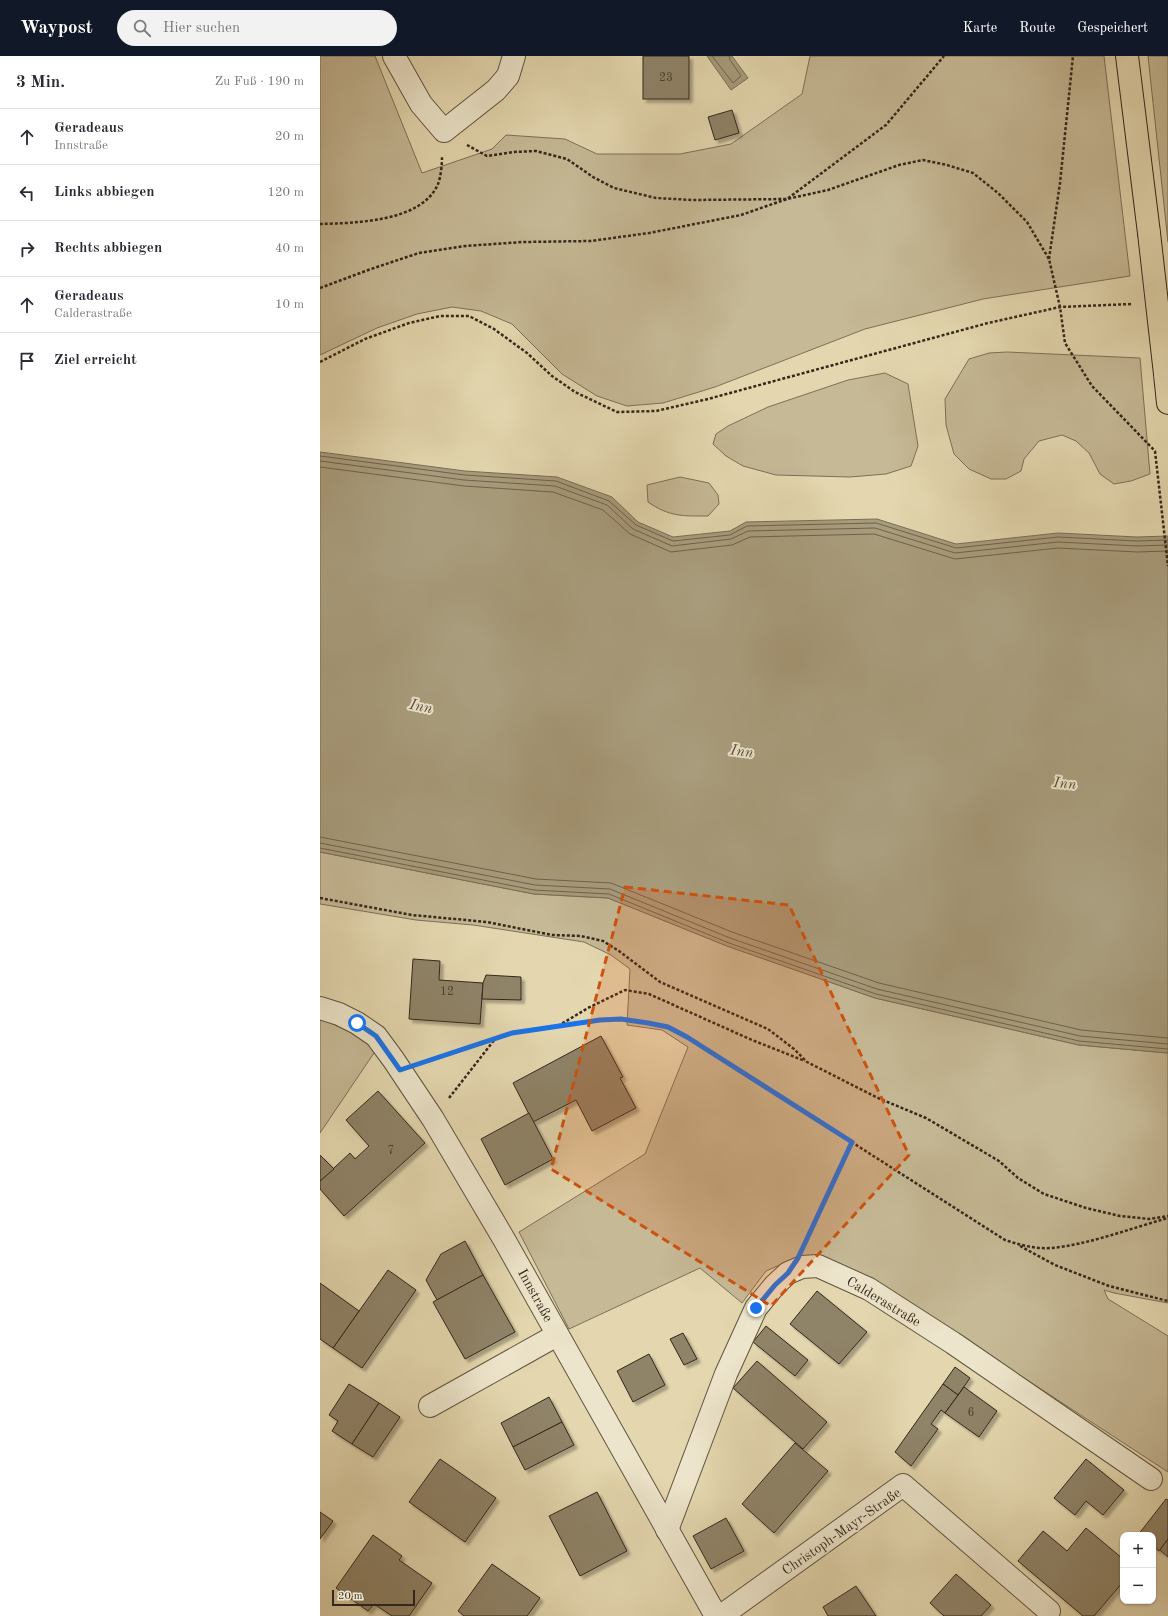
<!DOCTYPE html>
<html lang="de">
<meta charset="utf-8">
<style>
body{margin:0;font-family:"Old Standard TT",serif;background:#f2f2f3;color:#2b2b33}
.controls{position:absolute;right:12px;bottom:12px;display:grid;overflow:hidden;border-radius:8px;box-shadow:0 1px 3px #0004}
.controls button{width:36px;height:36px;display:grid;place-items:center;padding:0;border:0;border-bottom:1px solid #e1e1e2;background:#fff;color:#2b2b33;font:20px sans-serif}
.scale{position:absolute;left:12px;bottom:10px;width:83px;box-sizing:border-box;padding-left:4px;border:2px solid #33281a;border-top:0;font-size:11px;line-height:14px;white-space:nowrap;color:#33281a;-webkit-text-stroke:3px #ede5cb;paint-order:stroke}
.stop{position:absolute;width:12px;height:12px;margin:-9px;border:3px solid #1a73e8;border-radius:50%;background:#fff}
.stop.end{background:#1a73e8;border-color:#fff;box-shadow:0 1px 4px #0008}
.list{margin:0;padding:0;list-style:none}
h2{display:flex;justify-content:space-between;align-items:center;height:52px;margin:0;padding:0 16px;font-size:17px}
h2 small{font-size:13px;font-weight:400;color:#7c7c81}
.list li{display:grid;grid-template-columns:26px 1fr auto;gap:12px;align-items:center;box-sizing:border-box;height:56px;padding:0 16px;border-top:1px solid #e1e1e2}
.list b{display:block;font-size:15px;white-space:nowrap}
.list p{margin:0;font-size:13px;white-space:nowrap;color:#7c7c81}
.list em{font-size:13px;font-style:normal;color:#7c7c81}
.icon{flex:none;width:22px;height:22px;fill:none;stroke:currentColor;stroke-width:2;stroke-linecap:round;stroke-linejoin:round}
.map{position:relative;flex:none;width:848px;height:1560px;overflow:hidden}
header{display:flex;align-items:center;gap:24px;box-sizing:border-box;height:56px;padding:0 20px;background:#111827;color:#fff}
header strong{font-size:19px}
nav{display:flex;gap:22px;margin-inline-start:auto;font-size:14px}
.search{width:280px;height:36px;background:#f2f2f3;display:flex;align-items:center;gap:10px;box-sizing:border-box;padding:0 14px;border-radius:22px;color:#7c7c81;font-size:15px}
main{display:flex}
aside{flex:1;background:#fff}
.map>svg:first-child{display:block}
</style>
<header>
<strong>Waypost</strong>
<div class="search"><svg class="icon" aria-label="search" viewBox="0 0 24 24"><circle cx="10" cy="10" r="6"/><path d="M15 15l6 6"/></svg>Hier suchen</div>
<nav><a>Karte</a><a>Route</a><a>Gespeichert</a></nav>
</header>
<main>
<aside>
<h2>3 Min.<small>Zu Fuß · 190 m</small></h2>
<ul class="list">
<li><svg class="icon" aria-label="ahead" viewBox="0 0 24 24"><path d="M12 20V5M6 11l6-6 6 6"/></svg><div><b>Geradeaus</b><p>Innstraße</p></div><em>20 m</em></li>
<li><svg class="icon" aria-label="left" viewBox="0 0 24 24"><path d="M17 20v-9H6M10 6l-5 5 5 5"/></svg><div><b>Links abbiegen</b></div><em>120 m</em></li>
<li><svg class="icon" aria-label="right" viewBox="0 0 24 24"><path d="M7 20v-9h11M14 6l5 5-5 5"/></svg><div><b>Rechts abbiegen</b></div><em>40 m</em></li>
<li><svg class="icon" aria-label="ahead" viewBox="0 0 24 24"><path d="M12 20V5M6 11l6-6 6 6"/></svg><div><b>Geradeaus</b><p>Calderastraße</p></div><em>10 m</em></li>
<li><svg class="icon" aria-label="arrive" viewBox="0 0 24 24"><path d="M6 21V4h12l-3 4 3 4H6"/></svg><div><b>Ziel erreicht</b></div></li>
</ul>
</aside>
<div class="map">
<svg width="848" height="1560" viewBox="0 0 848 1560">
<defs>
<filter id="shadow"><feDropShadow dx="3.5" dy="3.5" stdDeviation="1" flood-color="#0004"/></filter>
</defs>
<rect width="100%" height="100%" fill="#e4d7af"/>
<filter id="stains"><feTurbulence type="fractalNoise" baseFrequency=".005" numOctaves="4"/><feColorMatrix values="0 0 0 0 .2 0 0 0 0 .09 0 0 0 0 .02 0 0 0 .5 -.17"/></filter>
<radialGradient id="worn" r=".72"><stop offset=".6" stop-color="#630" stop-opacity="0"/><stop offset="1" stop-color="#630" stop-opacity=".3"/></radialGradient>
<g fill="#c6b996" stroke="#7c7058">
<polygon points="0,0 55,0 102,117 172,93 186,79 245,83 277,98 360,98 411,88 482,38 490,0 784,0 810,220 663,243 545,273 395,331 343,347 307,350 277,340 242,318 192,268 161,255 132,251 97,258 57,272 0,299"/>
<polygon points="828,0 848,0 848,186"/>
<polygon points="687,296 820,302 830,418 811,425 794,428 780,418 769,397 756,385 742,379 719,385 704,403 701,415 686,423 671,423 649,413 634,398 626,369 625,343 649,303 669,297"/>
<polygon points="565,317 588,328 598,390 591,410 566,418 530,421 456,419 423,410 406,400 393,388 396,378 408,370 448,351 528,324"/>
<path d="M360 421 389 427 398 439 399 448 388 460C362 460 350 461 328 446L327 429Z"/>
<polygon points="0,796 214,838 288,842 407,890 555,942 759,989 848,997 848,1247 794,1237 784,1234 788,1243 848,1280 848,1416 586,1245 478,1201 446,1215 422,1247 380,1212 249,1273 199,1176 325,1098 368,991 342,974 307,969 310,913 291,899 264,886 153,869 96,864 0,848"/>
<polygon points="0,962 32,977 56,994 0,1077"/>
</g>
<g fill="#a89c7c" stroke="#796e55">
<polygon points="387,0 412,0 428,22 411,34"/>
<polygon points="0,396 145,415 237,421 292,441 318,466 353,481 410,475 426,466 557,463 636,488 738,477 817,481 848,480 848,997 759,989 555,942 407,890 288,842 214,838 0,796"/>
</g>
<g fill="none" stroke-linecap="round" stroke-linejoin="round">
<g stroke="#6e624b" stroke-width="1">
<polyline points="392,0 413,27 421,20 410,4 409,0"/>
<polyline points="0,400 145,419 236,425 289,445 316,469 353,485 410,479 427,470 556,467 636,492 738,481 817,485 848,484"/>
<polyline points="0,405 144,424 235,430 287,449 313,473 352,490 411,483 428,475 555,472 635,497 738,486 817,490 848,489"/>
<polyline points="0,411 144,430 233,436 283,454 310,478 351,496 412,489 430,481 554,478 635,503 738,492 817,496 848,495"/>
<polyline points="0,781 216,823 291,827 412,876 559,927 761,974 848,982"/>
<polyline points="0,787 215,829 290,833 410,882 557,933 760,980 848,988"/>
<polyline points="0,792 214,834 289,838 409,887 556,938 759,985 848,993"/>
</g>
</g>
<g fill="#8f8367" stroke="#33281a" filter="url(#shadow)">
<rect x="323" y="0" width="46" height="43"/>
<polygon points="412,54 419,77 395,84 388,61"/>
<polygon points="93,903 120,905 119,924 163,927 160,968 89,963"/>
<polygon points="166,919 201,921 201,944 162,943 163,927"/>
<polygon points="281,980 303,1021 300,1022 316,1052 272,1075 256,1044 213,1066 193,1027"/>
<polygon points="58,1035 105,1087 24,1160 0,1133 0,1125 30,1097 35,1103 49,1090 26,1064"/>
<polygon points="209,1057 233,1103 185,1129 161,1083"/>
<polygon points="0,1099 14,1113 0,1125"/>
<polygon points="145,1185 163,1219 117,1244 106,1224 121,1198"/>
<polygon points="68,1214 96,1234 42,1312 13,1292"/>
<polygon points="163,1219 195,1276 145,1303 113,1246"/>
<polygon points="0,1227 39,1255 13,1292 0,1283"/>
<polygon points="497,1235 547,1276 519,1308 470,1268"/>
<polygon points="446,1270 488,1304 475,1320 433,1286"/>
<polygon points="363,1277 377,1303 364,1309 350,1283"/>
<polygon points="329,1298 345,1329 313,1346 297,1315"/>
<polygon points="437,1305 507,1366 483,1393 413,1332"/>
<polygon points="635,1311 650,1322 638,1339 623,1328"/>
<polygon points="29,1328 59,1347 32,1388 12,1375 18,1365 9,1359"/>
<polygon points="623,1328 638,1339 625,1357 621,1354 611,1368 618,1373 591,1410 575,1396"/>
<polygon points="644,1331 677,1355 659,1381 625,1357"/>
<polygon points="229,1341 242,1366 193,1391 181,1367"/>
<polygon points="59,1347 80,1361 53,1401 32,1388"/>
<polygon points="242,1366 254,1389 205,1414 193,1391"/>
<polygon points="475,1387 508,1415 454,1477 422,1448"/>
<polygon points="120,1403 176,1442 145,1486 89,1446"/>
<polygon points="766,1403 804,1434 783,1459 766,1445 755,1459 734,1442"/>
<polygon points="277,1436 307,1495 260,1520 229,1460"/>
<polygon points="846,1443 848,1444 848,1483 839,1495 833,1490 833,1479 818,1479"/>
<polygon points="0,1456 13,1465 0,1483"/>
<polygon points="406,1462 424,1495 391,1513 373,1480"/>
<polygon points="766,1472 803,1503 803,1526 774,1560 763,1560 698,1505 723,1475 747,1495"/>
<polygon points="53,1479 82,1500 79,1504 112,1527 89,1560 72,1560 54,1548 48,1555 16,1532"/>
<polygon points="848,1483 848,1501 840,1494"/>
<polygon points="172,1508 220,1542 207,1560 144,1560 138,1555"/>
<polygon points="636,1518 671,1549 661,1560 624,1560 610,1547"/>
<polygon points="536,1530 556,1560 508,1560 503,1551"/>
</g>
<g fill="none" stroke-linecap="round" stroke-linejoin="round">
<g stroke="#5f543f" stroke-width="24">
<g id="minor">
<polyline points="74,0 101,48 124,75 176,34 188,20 194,0"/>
<polyline points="0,952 19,958 37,967 56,980 73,1003 113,1063 185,1185 396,1560"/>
<polyline points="110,1350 237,1279"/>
<polyline points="347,1474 406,1318 436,1252 455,1229 468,1217 482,1211 498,1210 549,1233 633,1287 831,1423"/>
<polyline points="401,1560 583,1429 729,1555"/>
</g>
</g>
<g stroke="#33281a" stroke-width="24">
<g id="major">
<polyline points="807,0 829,177"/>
<polyline points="845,318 848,347"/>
</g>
</g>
<g stroke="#33281a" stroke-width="2.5" stroke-dasharray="3 2" stroke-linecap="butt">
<polyline points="147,89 167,100 194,96 216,95 247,103 273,121 294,132 336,142 373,144 467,143 508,134 579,109 603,104 627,109 653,117 678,137 707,166 729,203 740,251 745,287 772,330 835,395 848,510"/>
<path d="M0 168C35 167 102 166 118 128 121 120 122 109 122 100"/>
<polyline points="729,203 740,127 753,0"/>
<polyline points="0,232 51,213 99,197 145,190 203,186 271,185 329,177 421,159 467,143 566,69 624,0"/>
<polyline points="0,306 45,283 89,267 120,260 149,260 174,273 207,297 232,320 255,336 297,356 336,355 388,343 668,267 740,251 812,248"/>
<polyline points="0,842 92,859 167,866 232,879 261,880 283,885 299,895 340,926 448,973 474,993 487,1006 558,1042 606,1062 679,1105 698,1122 724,1138 766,1152 800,1160 829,1163 848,1160"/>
<polyline points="238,970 268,952 305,934 329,938 432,984 485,1005"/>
<path d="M106 1006 192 977 280 964 301 963 328 967 348 971 367 981 685 1184C700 1189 715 1193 731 1192 767 1189 812 1172 848 1162"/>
<polyline points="129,1042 175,983"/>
<polyline points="486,1185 532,1086"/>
<polyline points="700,1190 735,1209 789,1230 848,1245"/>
</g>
<use href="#minor" stroke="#ede5cb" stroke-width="22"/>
<use href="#major" stroke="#e4d7af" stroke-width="22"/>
<g stroke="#33281a" stroke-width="24" stroke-linecap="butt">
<polyline id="major-bridge" points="829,177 845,318"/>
</g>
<use href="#major-bridge" stroke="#e4d7af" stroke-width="22"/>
</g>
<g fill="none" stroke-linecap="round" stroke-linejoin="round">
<polyline stroke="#1a73e8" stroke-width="5" points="37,967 56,980 80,1014 192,977 280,964 301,963 328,967 348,971 367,981 532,1086 478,1202 468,1217 455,1229 436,1252"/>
</g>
<path fill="#cd520e" fill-opacity="0.2" stroke="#cd520e" stroke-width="3" stroke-dasharray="8 5" stroke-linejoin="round" d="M305 831 469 849 589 1099 451 1250 231 1113Z"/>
<g text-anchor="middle" stroke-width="4" stroke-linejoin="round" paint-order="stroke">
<g font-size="12" fill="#4a3f2d">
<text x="346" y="25">23</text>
<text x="127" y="939">12</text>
<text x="71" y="1098">7</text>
<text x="651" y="1360">6</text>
</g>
<g font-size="14" fill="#33281a" stroke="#ede5cb">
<text transform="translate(216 1239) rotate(61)" y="5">Innstraße</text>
<text transform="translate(564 1245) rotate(31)" y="5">Calderastraße</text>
<text transform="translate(521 1475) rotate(-35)" y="5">Christoph-Mayr-Straße</text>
</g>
<g font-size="15" font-style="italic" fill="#564b37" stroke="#ede5cb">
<text transform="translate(101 650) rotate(12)" y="5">Inn</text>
<text transform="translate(422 695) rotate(8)" y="5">Inn</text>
<text transform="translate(745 727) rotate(5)" y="5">Inn</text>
</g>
</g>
<rect width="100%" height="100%" filter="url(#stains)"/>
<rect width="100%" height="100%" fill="url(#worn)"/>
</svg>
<div class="controls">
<button>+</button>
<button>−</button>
</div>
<div class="scale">20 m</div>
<div class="stop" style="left:37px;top:967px"></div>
<div class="stop end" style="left:436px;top:1252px"></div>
</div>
</main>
